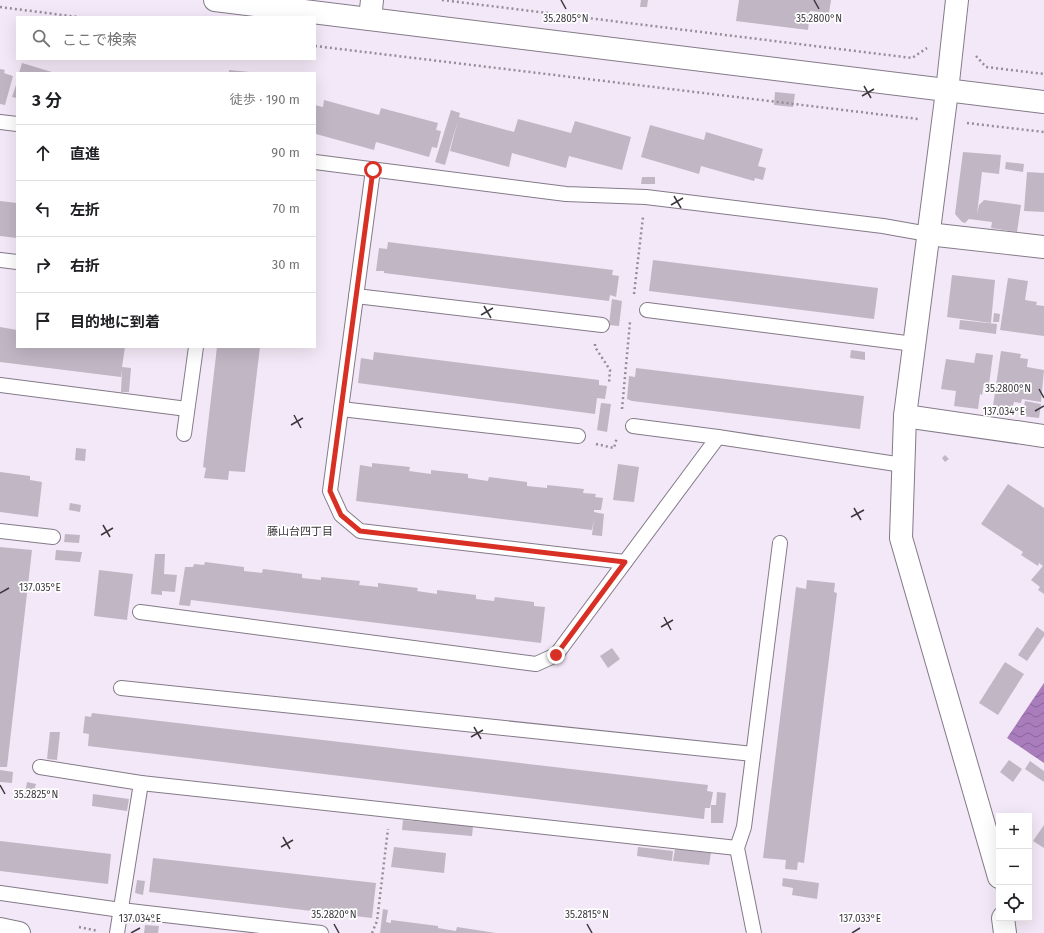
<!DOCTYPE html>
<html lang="ja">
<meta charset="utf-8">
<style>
body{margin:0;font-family:"Fira Sans","Noto Sans JP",sans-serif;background:#f2f2f2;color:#202124}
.controls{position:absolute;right:12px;bottom:12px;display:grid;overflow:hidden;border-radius:0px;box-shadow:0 4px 16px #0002}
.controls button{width:36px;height:36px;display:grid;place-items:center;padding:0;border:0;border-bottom:1px solid #e0e0e0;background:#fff;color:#202124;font:20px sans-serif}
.stop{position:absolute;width:12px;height:12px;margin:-9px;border:3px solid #d93025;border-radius:50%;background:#fff}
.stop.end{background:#d93025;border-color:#fff;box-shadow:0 1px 4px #0008}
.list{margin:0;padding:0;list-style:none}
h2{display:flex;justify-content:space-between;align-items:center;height:52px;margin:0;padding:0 16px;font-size:17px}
h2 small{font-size:13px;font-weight:400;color:#757577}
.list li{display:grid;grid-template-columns:26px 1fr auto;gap:12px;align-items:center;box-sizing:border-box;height:56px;padding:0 16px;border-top:1px solid #e0e0e0}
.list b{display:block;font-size:15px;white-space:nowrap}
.list em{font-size:13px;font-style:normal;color:#757577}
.icon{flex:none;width:22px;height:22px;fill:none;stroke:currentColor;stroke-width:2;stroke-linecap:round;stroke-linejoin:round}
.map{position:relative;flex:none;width:1044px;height:933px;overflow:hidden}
.search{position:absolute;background:#fff;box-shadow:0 4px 16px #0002;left:16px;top:16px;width:300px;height:44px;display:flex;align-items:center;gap:10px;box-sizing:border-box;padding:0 14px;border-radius:0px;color:#757577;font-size:15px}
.panel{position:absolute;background:#fff;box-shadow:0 4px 16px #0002;left:16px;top:72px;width:300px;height:276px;border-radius:0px}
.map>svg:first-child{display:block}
</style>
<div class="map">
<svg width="1044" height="933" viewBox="0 0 1044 933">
<defs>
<pattern id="water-waves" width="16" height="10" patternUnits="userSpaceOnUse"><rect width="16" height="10" fill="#a97cbb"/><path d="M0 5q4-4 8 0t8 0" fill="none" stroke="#8b6699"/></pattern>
</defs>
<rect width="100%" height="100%" fill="#f3e8f7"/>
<polygon fill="url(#water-waves)" points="1044,683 1044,763 1007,738"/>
<g fill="#c0b6c4">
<polygon points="641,0 648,0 647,7 640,7"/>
<polygon points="739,0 831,0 829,13 810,11 808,30 736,21"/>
<polygon points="22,63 55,73 19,73"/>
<polygon points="0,69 5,70 4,73 13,76 5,105 0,104"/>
<polygon points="229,70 250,72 250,73 229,73"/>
<polygon points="17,82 17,98 12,97"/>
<polygon points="775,92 795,94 793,107 774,105"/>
<polygon points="324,100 379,115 381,108 438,123 436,130 441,131 437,148 432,147 429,157 376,142 374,150 316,134 315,105 323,107"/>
<polygon points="451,110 460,113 459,117 514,132 518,119 571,133 575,121 631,137 622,170 569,156 566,168 512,153 509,167 450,151 458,120 445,165 435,162"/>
<polygon points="650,125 704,140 706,132 763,149 758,166 766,168 763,180 755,178 754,181 701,166 699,174 641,157"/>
<polygon points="963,152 1001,155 999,174 982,172 977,214 979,205 984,200 1021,205 1017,232 991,228 992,222 969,219 965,223 962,222 955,214"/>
<polygon points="1006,162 1024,164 1023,172 1005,169"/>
<polygon points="1027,172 1044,173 1044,212 1024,211"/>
<polygon points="642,177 655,177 655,184 641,184"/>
<polygon points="0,201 17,203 17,238 0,236"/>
<polygon points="388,242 613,270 612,275 619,276 616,297 610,295 609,301 384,273 384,271 376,271 379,248 387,249"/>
<polygon points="653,260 878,288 874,319 649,291"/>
<polygon points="952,275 995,280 991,323 947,317"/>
<polygon points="1008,278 1028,281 1025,300 1037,302 1036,305 1044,306 1044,336 1000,330"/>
<polygon points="612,299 622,301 619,326 609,325"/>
<polygon points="994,313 1000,314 999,322 993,322"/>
<polygon points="960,320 997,324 996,334 959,329"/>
<polygon points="0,327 17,330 17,347 125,347 122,367 131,368 129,392 121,392 122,370 121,377 0,362"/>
<polygon points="217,347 260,347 245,472 229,471 228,480 204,478 206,468 203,467"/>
<polygon points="851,350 865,352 865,360 850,358"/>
<polygon points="1001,351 1021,354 1020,358 1028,359 1027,367 1044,370 1041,402 1022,399 1021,403 1014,402 1012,409 993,406"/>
<polygon points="374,352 599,380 599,385 607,386 605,399 597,398 595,414 358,383 361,358 373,360"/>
<polygon points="976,353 993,355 989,384 984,383 982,395 980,394 978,409 954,406 956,391 941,389 946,359 974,363"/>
<polygon points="636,368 864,396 860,429 632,401 627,399 629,376 635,377"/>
<polygon points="1025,401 1041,404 1039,418 1022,416"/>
<polygon points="601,403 611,404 607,432 597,430"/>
<polygon points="76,448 86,449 85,461 75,460"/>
<polygon points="945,455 949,459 945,462 942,458"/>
<polygon points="372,463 410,467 409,471 431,474 431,470 468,474 468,478 488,481 489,477 527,482 527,486 547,488 547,485 584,489 583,493 596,494 595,497 603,498 601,510 594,510 594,512 604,514 602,536 592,535 594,518 592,530 356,501 360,465 372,467"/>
<polygon points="618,464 639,467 634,502 613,500"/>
<polygon points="0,472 30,476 30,480 42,482 38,517 0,512"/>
<polygon points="1008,484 1044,508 1044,594 1038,590 1040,587 1031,580 1043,566 1039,563 1038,566 1021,555 1023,552 981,524"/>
<polygon points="70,503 81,505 80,512 69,510"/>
<polygon points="65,534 80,535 79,543 64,542"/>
<polygon points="0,547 32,550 7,767 0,767"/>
<polygon points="56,550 82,552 80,562 55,560"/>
<polygon points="155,554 165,554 164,574 177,575 175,592 162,591 162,595 151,594"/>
<polygon points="205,562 244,567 244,571 262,573 263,569 302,574 302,578 321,580 321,577 360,581 359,585 378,587 378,583 418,588 417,591 437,594 437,590 476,595 476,599 494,601 495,597 534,602 534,606 545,607 541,643 191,600 190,606 179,605 185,567 193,567 194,564 204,565"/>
<polygon points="99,570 133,574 127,620 94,616"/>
<polygon points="807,580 835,583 834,592 837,593 804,863 798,862 797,870 785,869 786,860 763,858 796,587 806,589"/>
<polygon points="1037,627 1044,632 1044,636 1027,661 1018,655"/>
<polygon points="612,648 620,659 608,668 600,656"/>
<polygon points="1005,662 1024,674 998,715 979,703"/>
<polygon points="92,713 708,785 707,791 713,792 710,808 705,808 704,819 88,746 89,734 83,733 85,716 91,717"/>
<polygon points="50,732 60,732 57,760 47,759"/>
<polygon points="1009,760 1022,769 1013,782 1000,772"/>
<polygon points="1030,761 1044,771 1044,782 1025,769"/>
<polygon points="0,770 13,772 12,783 0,782"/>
<polygon points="27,782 36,784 33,795 25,794"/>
<polygon points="717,792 726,793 723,823 711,823 711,805 716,805"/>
<polygon points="93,794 129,799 127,811 92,806"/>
<polygon points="403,820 473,826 472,836 402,830"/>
<polygon points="1044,825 1044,848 1033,841"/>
<polygon points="0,841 111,854 108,884 0,871"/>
<polygon points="394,847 446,853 444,873 391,867"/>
<polygon points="638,847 673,851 672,861 637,856"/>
<polygon points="675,849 711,853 709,865 673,861"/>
<polygon points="153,858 376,883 372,918 149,892"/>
<polygon points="783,878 819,883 817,899 792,895 793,888 782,886"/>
<polygon points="137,880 145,881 143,895 135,893"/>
<polygon points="383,909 388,910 386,922 391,923 391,920 438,926 438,928 456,931 457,927 496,933 380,933"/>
<polygon points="145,925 159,926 158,933 144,933"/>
</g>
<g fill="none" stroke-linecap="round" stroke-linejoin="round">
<g stroke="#847a88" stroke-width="16">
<g id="service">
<polyline points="0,122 17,124"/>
<polyline points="315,162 566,194 646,197 883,226 928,234"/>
<polyline points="373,170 330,491 341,515 360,531 625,562"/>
<polyline points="0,260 17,262"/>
<polyline points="356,296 602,325"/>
<polyline points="647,310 914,344"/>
<polyline points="0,385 187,409"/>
<polyline points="341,409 578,436"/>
<polyline points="633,426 718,437 903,465"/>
<polyline points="184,434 196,347"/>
<polyline points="0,531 53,537"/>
<polyline points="140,612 536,664 556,655 718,437"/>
<polyline points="121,688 753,754"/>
<polyline points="40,767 141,783 737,848"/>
<polyline points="0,893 121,910 321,933"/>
<polyline points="117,933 141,783"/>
<polyline points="754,933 737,848 744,827 780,543"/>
</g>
</g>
<g stroke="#847a88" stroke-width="24">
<g id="minor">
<polyline points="957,0 947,91 905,416 901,538 999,877"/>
<polyline points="370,19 372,0"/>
<polyline points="928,234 1044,247"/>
<polyline points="905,416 1044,436"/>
<polyline points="1003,918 1005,933"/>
</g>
</g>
<g stroke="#847a88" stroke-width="24">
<g id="tertiary">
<polyline points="215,0 1044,102"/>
<polyline points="0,929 19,933"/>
</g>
</g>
<g stroke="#958d97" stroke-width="2.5" stroke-dasharray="2 3" stroke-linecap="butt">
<polyline points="442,0 912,58 927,48"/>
<polyline points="0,7 78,17"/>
<polyline points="315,46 918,119"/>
<polyline points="976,56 986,67 1044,74"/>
<polyline points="967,123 1044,132"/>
<polyline points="634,294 643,217"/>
<polyline points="595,344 595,347 610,370 609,383"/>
<polyline points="622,409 630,322"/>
<polyline points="596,444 614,448 617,437"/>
<polyline points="79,927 98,931"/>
<polyline points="372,933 377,921 388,829"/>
</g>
<use href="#service" stroke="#fff" stroke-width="14"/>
<use href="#minor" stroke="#fff" stroke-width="22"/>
<use href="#tertiary" stroke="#fff" stroke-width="22"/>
</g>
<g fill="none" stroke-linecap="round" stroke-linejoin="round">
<polyline stroke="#d93025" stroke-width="5" points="373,170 330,491 341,515 360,531 625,562 556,655"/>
</g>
<path fill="none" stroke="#3b373c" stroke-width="1.5" d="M561 0 566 9M814 0 819 9M864 86 871 98M862 96 874 89M674 196 681 208M671 205 683 198M484 306 491 318M481 315 493 308M1039 389 1044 398M1035 411 1044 406M294 415 301 428M291 425 303 418M854 508 861 520M851 517 864 510M103 525 110 537M101 535 113 528M0 593 9 588M664 617 671 630M661 627 673 620M474 727 481 739M471 737 483 730M0 785 5 794M283 837 290 849M281 847 293 840M334 924 339 933M587 924 592 933M131 933 140 928M852 933 860 928"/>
<g text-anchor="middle" stroke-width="3.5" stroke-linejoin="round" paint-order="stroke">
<g font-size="11" fill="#3b373c" stroke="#fff">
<text x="300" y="535">藤山台四丁目</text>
</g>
</g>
<g font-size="10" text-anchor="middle" fill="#3b373c" stroke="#fff" stroke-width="3.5" stroke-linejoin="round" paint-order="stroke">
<text x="566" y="22">35.2805°N</text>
<text x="819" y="22">35.2800°N</text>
<text x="1008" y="392">35.2800°N</text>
<text x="1004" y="415">137.034°E</text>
<text x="40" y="591">137.035°E</text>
<text x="36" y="798">35.2825°N</text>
<text x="334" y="918">35.2820°N</text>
<text x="587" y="918">35.2815°N</text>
<text x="140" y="922">137.034°E</text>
<text x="860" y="922">137.033°E</text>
</g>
</svg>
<div class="controls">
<button>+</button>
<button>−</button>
<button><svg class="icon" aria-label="locate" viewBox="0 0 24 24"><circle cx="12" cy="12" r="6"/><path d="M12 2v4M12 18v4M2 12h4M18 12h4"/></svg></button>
</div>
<div class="stop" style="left:373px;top:170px"></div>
<div class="stop end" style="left:556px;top:655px"></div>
<div class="search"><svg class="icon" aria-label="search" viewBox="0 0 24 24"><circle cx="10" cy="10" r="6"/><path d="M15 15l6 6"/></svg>ここで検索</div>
<section class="panel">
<h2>3 分<small>徒歩 · 190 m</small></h2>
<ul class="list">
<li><svg class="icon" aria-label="ahead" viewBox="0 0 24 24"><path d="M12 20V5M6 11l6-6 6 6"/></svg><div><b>直進</b></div><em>90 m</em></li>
<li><svg class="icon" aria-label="left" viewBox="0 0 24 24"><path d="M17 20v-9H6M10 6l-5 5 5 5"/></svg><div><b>左折</b></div><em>70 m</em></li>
<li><svg class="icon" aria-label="right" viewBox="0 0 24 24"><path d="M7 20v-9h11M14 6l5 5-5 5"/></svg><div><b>右折</b></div><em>30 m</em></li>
<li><svg class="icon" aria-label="arrive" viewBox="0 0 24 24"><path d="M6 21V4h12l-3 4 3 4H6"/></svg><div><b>目的地に到着</b></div></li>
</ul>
</section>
</div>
